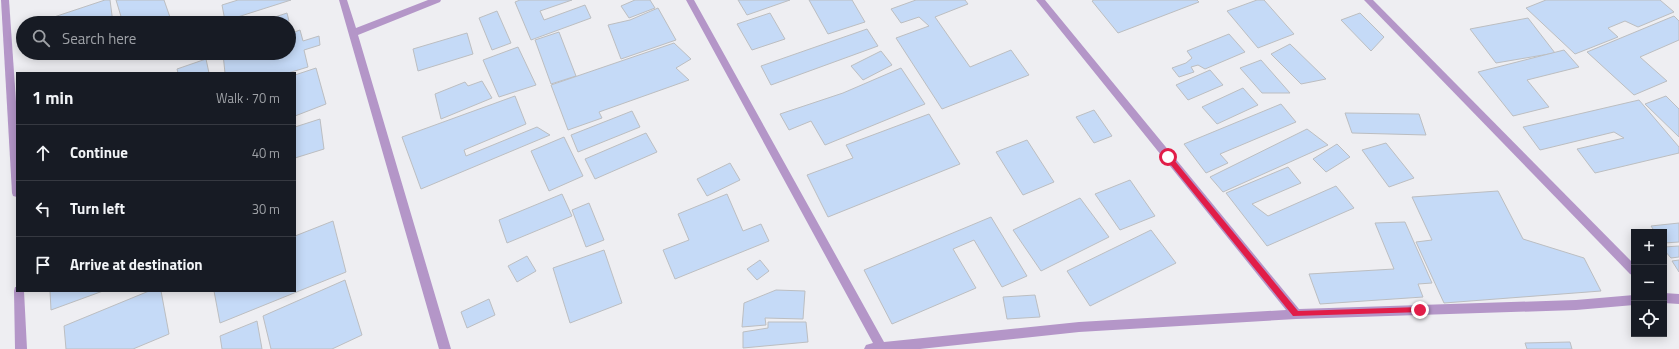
<!DOCTYPE html>
<meta charset="utf-8">
<style>
body{margin:0;font-family:"Titillium Web",sans-serif;background:#242831;color:#f1f3f6}
.controls{position:absolute;right:12px;bottom:12px;display:grid;overflow:hidden;border-radius:0px;box-shadow:0 2px 10px #0003}
.controls button{width:36px;height:36px;display:grid;place-items:center;padding:0;border:0;border-bottom:1px solid #363941;background:#171b24;color:#f1f3f6;font:20px sans-serif}
.stop{position:absolute;width:12px;height:12px;margin:-9px;border:3px solid #e11d48;border-radius:50%;background:#fff}
.stop.end{background:#e11d48;border-color:#fff;box-shadow:0 1px 4px #0008}
.list{margin:0;padding:0;list-style:none}
h2{display:flex;justify-content:space-between;align-items:center;height:52px;margin:0;padding:0 16px;font-size:17px}
h2 small{font-size:13px;font-weight:400;color:#9ea1a6}
.list li{display:grid;grid-template-columns:26px 1fr auto;gap:12px;align-items:center;box-sizing:border-box;height:56px;padding:0 16px;border-top:1px solid #363941}
.list b{display:block;font-size:15px;white-space:nowrap}
.list em{font-size:13px;font-style:normal;color:#9ea1a6}
.icon{flex:none;width:22px;height:22px;fill:none;stroke:currentColor;stroke-width:2;stroke-linecap:round;stroke-linejoin:round}
.map{position:relative;flex:none;width:1679px;height:349px;overflow:hidden}
.search{position:absolute;background:#171b24;box-shadow:0 2px 10px #0003;left:16px;top:16px;width:280px;height:44px;display:flex;align-items:center;gap:10px;box-sizing:border-box;padding:0 14px;border-radius:22px;color:#9ea1a6;font-size:15px}
.panel{position:absolute;background:#171b24;box-shadow:0 2px 10px #0003;left:16px;top:72px;width:280px;height:220px;border-radius:0px}
.map>svg:first-child{display:block}
</style>
<div class="map">
<svg width="1679" height="349" viewBox="0 0 1679 349">
<rect width="100%" height="100%" fill="#eeeef2"/>
<g fill="#c5daf7" stroke="#bcbec1">
<polygon points="105,0 110,0 113,23 36,23"/>
<polygon points="116,0 164,0 172,23 123,23"/>
<polygon points="238,0 291,0 225,21 222,5"/>
<polygon points="520,0 572,0 540,11 544,20 585,5 591,18 531,40 515,2"/>
<polygon points="635,0 650,0 655,8 629,18 621,6"/>
<polygon points="738,0 790,0 747,15"/>
<polygon points="809,0 852,0 865,22 828,34"/>
<polygon points="916,0 965,0 968,4 935,17 970,67 1011,50 1029,75 942,109 896,38 929,26 919,17 901,23 891,9"/>
<polygon points="1094,0 1197,0 1199,2 1118,33 1092,1"/>
<polygon points="1257,0 1264,0 1294,34 1258,48 1227,11"/>
<polygon points="1546,0 1660,0 1674,12 1638,27 1625,21 1608,28 1618,37 1575,54 1526,8"/>
<polygon points="658,8 676,40 621,59 608,25 630,20"/>
<polygon points="497,11 511,43 492,50 479,18"/>
<polygon points="287,13 289,21 285,23 257,23"/>
<polygon points="770,13 785,39 752,50 737,24"/>
<polygon points="1360,13 1384,37 1371,51 1341,20"/>
<polygon points="1674,16 1679,21 1679,40 1640,57 1667,81 1634,95 1587,52"/>
<polygon points="1528,18 1555,53 1496,63 1470,29"/>
<polygon points="867,29 878,46 771,85 761,66"/>
<polygon points="300,30 303,41 319,36 320,45 304,50 308,67 288,73 225,73 223,54 289,53 289,34"/>
<polygon points="559,32 576,76 551,84 535,40"/>
<polygon points="467,33 473,54 418,71 413,49"/>
<polygon points="1229,34 1245,52 1205,69 1198,65 1191,67 1194,72 1179,77 1172,68 1186,63 1192,58 1187,51"/>
<polygon points="674,43 691,59 676,68 689,80 599,112 602,118 568,130 551,85"/>
<polygon points="1290,44 1326,79 1301,84 1271,54"/>
<polygon points="518,47 536,85 499,97 483,60"/>
<polygon points="1564,50 1579,67 1527,80 1549,107 1513,116 1478,72"/>
<polygon points="881,51 892,65 863,80 851,66"/>
<polygon points="206,59 209,73 178,73 177,69"/>
<polygon points="1261,60 1290,93 1262,93 1240,68"/>
<polygon points="316,68 326,104 295,116 295,75"/>
<polygon points="901,68 925,104 825,145 811,121 789,130 780,114 843,93"/>
<polygon points="1210,70 1223,85 1188,100 1176,85"/>
<polygon points="482,81 492,98 441,119 435,94 465,82 468,86"/>
<polygon points="1243,88 1258,105 1217,124 1202,107"/>
<polygon points="515,96 526,124 464,150 466,156 537,127 550,135 421,189 402,137"/>
<polygon points="1666,96 1679,109 1679,137 1645,104"/>
<polygon points="1639,100 1679,147 1679,153 1595,173 1577,149 1624,138 1614,132 1540,150 1523,127"/>
<polygon points="1281,104 1296,122 1220,154 1228,163 1206,173 1184,144"/>
<polygon points="1094,110 1112,136 1094,143 1076,117"/>
<polygon points="632,111 640,127 578,152 571,135"/>
<polygon points="1345,113 1419,114 1426,135 1352,133"/>
<polygon points="929,114 960,164 828,217 807,175 853,158 846,145"/>
<polygon points="320,119 324,149 295,158 295,127"/>
<polygon points="1307,129 1328,145 1223,192 1210,177"/>
<polygon points="646,133 657,152 595,179 585,159"/>
<polygon points="564,137 583,176 549,191 531,151"/>
<polygon points="1027,140 1054,182 1023,195 996,152"/>
<polygon points="1386,143 1414,178 1389,187 1362,150"/>
<polygon points="1337,144 1350,157 1326,172 1313,159"/>
<polygon points="730,163 740,180 707,196 697,179"/>
<polygon points="1288,167 1301,183 1252,204 1268,216 1336,186 1354,208 1267,246 1226,193"/>
<polygon points="1130,180 1155,216 1120,230 1095,194"/>
<polygon points="1498,191 1523,239 1584,258 1601,291 1444,303 1416,242 1432,240 1412,197"/>
<polygon points="562,194 572,216 507,243 499,220"/>
<polygon points="727,194 743,231 761,224 769,241 675,279 663,250 689,240 678,214"/>
<polygon points="1080,198 1109,237 1041,271 1013,230"/>
<polygon points="589,203 604,240 586,247 572,210"/>
<polygon points="991,217 1027,276 1002,287 974,240 953,249 976,288 892,324 864,270"/>
<polygon points="333,221 346,272 220,323 214,291 295,291 295,236"/>
<polygon points="1405,222 1432,283 1418,284 1423,297 1320,304 1309,274 1394,269 1375,223"/>
<polygon points="1679,223 1679,242 1664,243 1664,232 1655,232 1651,226"/>
<polygon points="1151,230 1176,263 1090,306 1067,271"/>
<polygon points="1679,246 1679,257 1671,258 1664,250 1664,247"/>
<polygon points="604,250 622,303 570,323 553,268"/>
<polygon points="527,256 536,271 517,282 508,266"/>
<polygon points="760,260 769,271 757,280 747,269"/>
<polygon points="1679,260 1679,272 1672,261"/>
<polygon points="345,280 362,335 332,349 271,349 263,316"/>
<polygon points="776,290 805,291 803,319 765,318 766,325 742,327 744,303"/>
<polygon points="50,291 103,291 51,310"/>
<polygon points="149,291 161,291 169,334 133,349 66,349 64,326"/>
<polygon points="1035,295 1040,317 1007,319 1003,297"/>
<polygon points="489,299 495,315 467,328 461,312"/>
<polygon points="257,321 262,349 222,349 220,336"/>
<polygon points="768,322 806,322 808,342 743,348 743,332 768,328"/>
<polygon points="1570,342 1572,349 1527,349 1525,343"/>
</g>
<g fill="none" stroke-linecap="round" stroke-linejoin="round">
<g fill="#b496c8" fill-rule="evenodd">
<polygon points="1,0 9,0 17,116 17,197 13,196 12,193"/>
<polygon points="339,0 347,0 356,28 428,0 441,0 440,2 358,35 451,349 439,349"/>
<polygon points="686,0 694,0 884,342 1079,322 1286,310 1036,0 1045,0 1299,309 1576,300 1634,295 1634,305 1576,310 1296,319 1079,332 920,349 864,349 866,345 873,343"/>
<polygon points="1364,0 1373,0 1634,264 1634,276 1630,274"/>
<polygon points="15,287 17,287 17,291 24,291 27,349 15,349 14,291"/>
<polygon points="1664,293 1679,294 1679,304 1664,303"/>
</g>
</g>
<polygon fill="#e11d48" points="1168,154 1170,155 1298,311 1420,307 1424,310 1423,312 1293,316 1166,159 1165,157"/>
</svg>
<div class="controls">
<button>+</button>
<button>−</button>
<button><svg class="icon" aria-label="locate" viewBox="0 0 24 24"><circle cx="12" cy="12" r="6"/><path d="M12 2v4M12 18v4M2 12h4M18 12h4"/></svg></button>
</div>
<div class="stop" style="left:1168px;top:157px"></div>
<div class="stop end" style="left:1420px;top:310px"></div>
<div class="search"><svg class="icon" aria-label="search" viewBox="0 0 24 24"><circle cx="10" cy="10" r="6"/><path d="M15 15l6 6"/></svg>Search here</div>
<section class="panel">
<h2>1 min<small>Walk · 70 m</small></h2>
<ul class="list">
<li><svg class="icon" aria-label="ahead" viewBox="0 0 24 24"><path d="M12 20V5M6 11l6-6 6 6"/></svg><div><b>Continue</b></div><em>40 m</em></li>
<li><svg class="icon" aria-label="left" viewBox="0 0 24 24"><path d="M17 20v-9H6M10 6l-5 5 5 5"/></svg><div><b>Turn left</b></div><em>30 m</em></li>
<li><svg class="icon" aria-label="arrive" viewBox="0 0 24 24"><path d="M6 21V4h12l-3 4 3 4H6"/></svg><div><b>Arrive at destination</b></div></li>
</ul>
</section>
</div>
